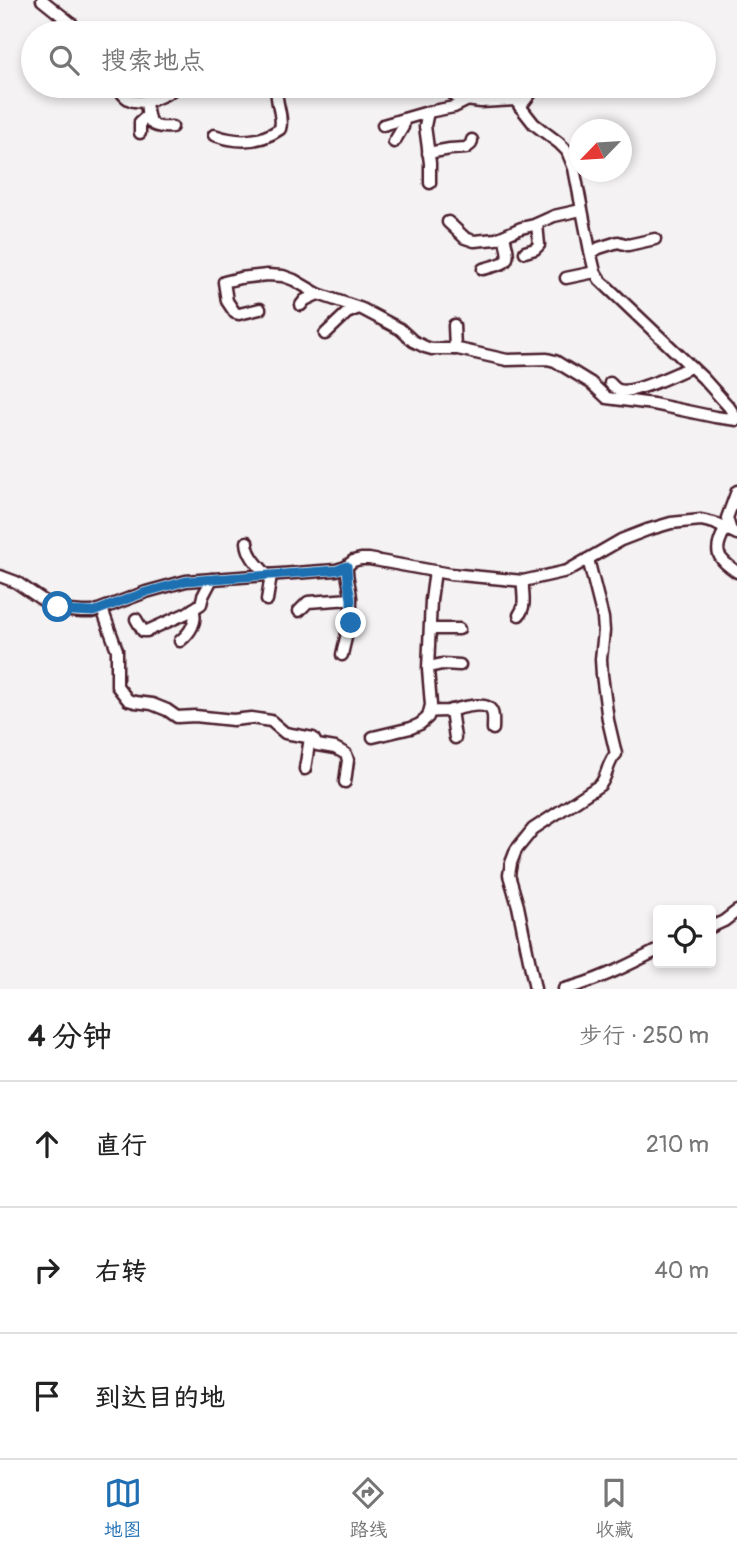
<!DOCTYPE html>
<html lang="zh">
<meta charset="utf-8">
<style>
body{margin:0;font-family:Pangolin,"LXGW WenKai TC",sans-serif;background:#f2f2f2;color:#222}
.controls{position:absolute;right:21px;bottom:21px;display:grid;overflow:hidden;border-radius:7px;box-shadow:0 4px 10px #0003}
.controls button{width:63px;height:63px;display:grid;place-items:center;padding:0;border:0;border-bottom:2px solid #e0e0e0;background:#fff;color:#222;font:35px sans-serif}
.compass{position:absolute;left:569px;top:119px;width:63px;height:63px;border-radius:50%;background:#fff;box-shadow:0 4px 10px #0003;rotate:245deg}
.stop{position:absolute;width:21px;height:21px;margin:-16px;border:5px solid #1f6fb2;border-radius:50%;background:#fff}
.stop.end{background:#1f6fb2;border-color:#fff;box-shadow:0 2px 7px #0008}
.list{margin:0;padding:0;list-style:none}
h2{display:flex;justify-content:space-between;align-items:center;height:91px;margin:0;padding:0 28px;font-size:30px}
h2 small{font-size:23px;font-weight:400;color:#767676}
.list li{display:grid;grid-template-columns:46px 1fr auto;gap:21px;align-items:center;box-sizing:border-box;height:126px;padding:0 28px;border-top:2px solid #e0e0e0}
.list b{display:block;font-size:26px;white-space:nowrap}
.list em{font-size:23px;font-style:normal;color:#767676}
.icon{flex:none;width:38px;height:38px;fill:none;stroke:currentColor;stroke-width:2;stroke-linecap:round;stroke-linejoin:round}
.map{position:relative;flex:none;width:737px;height:989px;overflow:hidden}
.search{position:absolute;background:#fff;box-shadow:0 4px 10px #0003;left:21px;right:21px;top:21px;height:77px;display:flex;align-items:center;gap:18px;box-sizing:border-box;padding:0 24px;border-radius:38px;color:#767676;font-size:26px}
.sheet{height:469px;background:#fff}
nav{display:flex;justify-content:space-around;align-items:center;box-sizing:border-box;height:98px;border-top:2px solid #e0e0e0;background:#fff;font-size:19px;color:#767676}
nav a{display:grid;justify-items:center;gap:4px}
nav .on{color:#1f6fb2}
.map>svg:first-child{display:block}
</style>
<div class="map">
<svg width="737" height="989" viewBox="0 0 737 989">
<rect width="100%" height="100%" fill="#f4f2f2"/>
<filter id="ink" filterUnits="userSpaceOnUse"><feTurbulence type="fractalNoise" baseFrequency=".0143" numOctaves="2"/><feDisplacementMap in="SourceGraphic" scale="14" xChannelSelector="R" yChannelSelector="G"/><feConvolveMatrix kernelMatrix="1 2 1 2 8 2 1 2 1" color-interpolation-filters="sRGB"/></filter>
<g filter="url(#ink)">
<g fill="none" stroke-linecap="round" stroke-linejoin="round">
<g stroke="#4a1f2b" stroke-width="15">
<g id="minor">
<polyline points="42,0 72,24 79,33"/>
<path d="M117 86C121 92 126 100 134 101 147 104 168 95 177 86"/>
<polyline points="452,86 454,95 458,99 481,102 515,100"/>
<polyline points="504,86 534,124 559,143 567,151 574,168 590,251 595,272 600,280 703,378 729,407 737,419"/>
<path d="M146 101C148 121 148 129 172 127"/>
<polyline points="520,107 531,93"/>
<polyline points="428,112 425,126 430,163 430,183"/>
<polyline points="383,125 428,112 454,107 466,101"/>
<polyline points="140,133 140,122 147,116"/>
<path d="M214 135C237 143 260 143 280 129 284 115 274 101 277 86"/>
<polyline points="394,142 403,127 404,119"/>
<polyline points="428,153 450,149 466,148 471,144 472,140"/>
<polyline points="448,222 465,238 474,241 496,239 521,228 534,225 554,216 581,210"/>
<polyline points="525,252 535,249 539,245 537,224"/>
<polyline points="591,253 599,248 618,242 628,245 655,239"/>
<path d="M483 269C510 262 511 263 504 236"/>
<polyline points="566,278 595,272"/>
<polyline points="301,305 305,300 318,294"/>
<polyline points="260,309 239,314 235,313 227,301 224,282 240,278 267,275 283,276 294,280 318,294 362,309 400,329 413,341 425,347 432,349 458,349 507,360 547,359 555,361 591,383 607,398 653,404 715,417 737,420"/>
<polyline points="454,325 455,349"/>
<polyline points="325,334 347,313 359,308"/>
<path d="M610 383C613 386 615 389 619 390 633 395 677 373 691 367"/>
<path d="M726 528C712 552 717 558 737 572"/>
<polyline points="731,531 727,518 737,491"/>
<path d="M247 542C248 556 258 565 267 575"/>
<polyline points="0,576 16,582 44,601 70,611 82,612 93,612 146,592 186,581 336,570 346,567 353,561 361,559 369,559 450,574 523,581 567,571 621,540 647,530 671,523 701,520 714,523 737,534"/>
<polyline points="267,600 271,575"/>
<polyline points="102,609 117,650 117,686 128,700 135,702 152,704 167,710 177,717 195,716 233,720 251,718 271,721 285,733 313,738 317,745 335,748 346,754 348,760 345,782"/>
<polyline points="299,611 308,602 351,599"/>
<path d="M519 615C527 605 522 594 523 581"/>
<polyline points="136,619 143,631 147,631 187,613 201,604 203,596 212,579"/>
<polyline points="431,629 459,629"/>
<path d="M180 641C190 633 198 621 193 609"/>
<path d="M342 655C346 636 352 619 351 600 351 588 346 578 347 566"/>
<polyline points="429,667 442,664 460,665"/>
<polyline points="451,710 455,738"/>
<path d="M430 712C436 711 442 711 448 711 458 709 487 699 492 712 494 716 493 725 493 729"/>
<polyline points="373,737 411,728 420,724 428,717 431,705 428,669 431,600 435,571"/>
<polyline points="305,769 310,738"/>
<polyline points="711,927 724,921 737,911"/>
<path d="M535 989 518 906 509 875 511 863 516 850 533 829 600 785C608 776 607 762 616 754L608 720 602 675 601 659 604 631 603 618 588 559"/>
<path d="M564 989C598 981 628 965 658 950"/>
</g>
</g>
<use href="#minor" stroke="#fff" stroke-width="10"/>
</g>
</g>
<g fill="none" stroke-linecap="round" stroke-linejoin="round" filter="url(#ink)">
<polyline stroke="#1f6fb2" stroke-width="9" points="58,607 71,611 93,612 146,592 186,581 311,572 337,570 347,566 348,583 351,599 351,623"/>
</g>
</svg>
<div class="controls">
<button><svg class="icon" aria-label="locate" viewBox="0 0 24 24"><circle cx="12" cy="12" r="6"/><path d="M12 2v4M12 18v4M2 12h4M18 12h4"/></svg></button>
</div>
<svg class="compass" viewBox="-18 -18 36 36"><path d="M0-13l5 13h-10z" fill="#e53935"/><path d="M0 13l5-13h-10z" fill="#767676"/></svg>
<div class="stop" style="left:58px;top:607px"></div>
<div class="stop end" style="left:351px;top:623px"></div>
<div class="search"><svg class="icon" aria-label="search" viewBox="0 0 24 24"><circle cx="10" cy="10" r="6"/><path d="M15 15l6 6"/></svg>搜索地点</div>
</div>
<section class="sheet">
<h2>4 分钟<small>步行 · 250 m</small></h2>
<ul class="list">
<li><svg class="icon" aria-label="ahead" viewBox="0 0 24 24"><path d="M12 20V5M6 11l6-6 6 6"/></svg><div><b>直行</b></div><em>210 m</em></li>
<li><svg class="icon" aria-label="right" viewBox="0 0 24 24"><path d="M7 20v-9h11M14 6l5 5-5 5"/></svg><div><b>右转</b></div><em>40 m</em></li>
<li><svg class="icon" aria-label="arrive" viewBox="0 0 24 24"><path d="M6 21V4h12l-3 4 3 4H6"/></svg><div><b>到达目的地</b></div></li>
</ul>
</section>
<nav>
<a class="on"><svg class="icon" aria-label="map" viewBox="0 0 24 24"><path d="M3 6l6-2 6 2 6-2v14l-6 2-6-2-6 2zM9 4v14M15 6v14"/></svg>地图</a>
<a><svg class="icon" aria-label="directions" viewBox="0 0 24 24"><path d="M12 3l9 9-9 9-9-9zM9 14v-3h6M13 9l2 2-2 2"/></svg>路线</a>
<a><svg class="icon" aria-label="saved" viewBox="0 0 24 24"><path d="M7 4h10v16l-5-4-5 4z"/></svg>收藏</a>
</nav>
